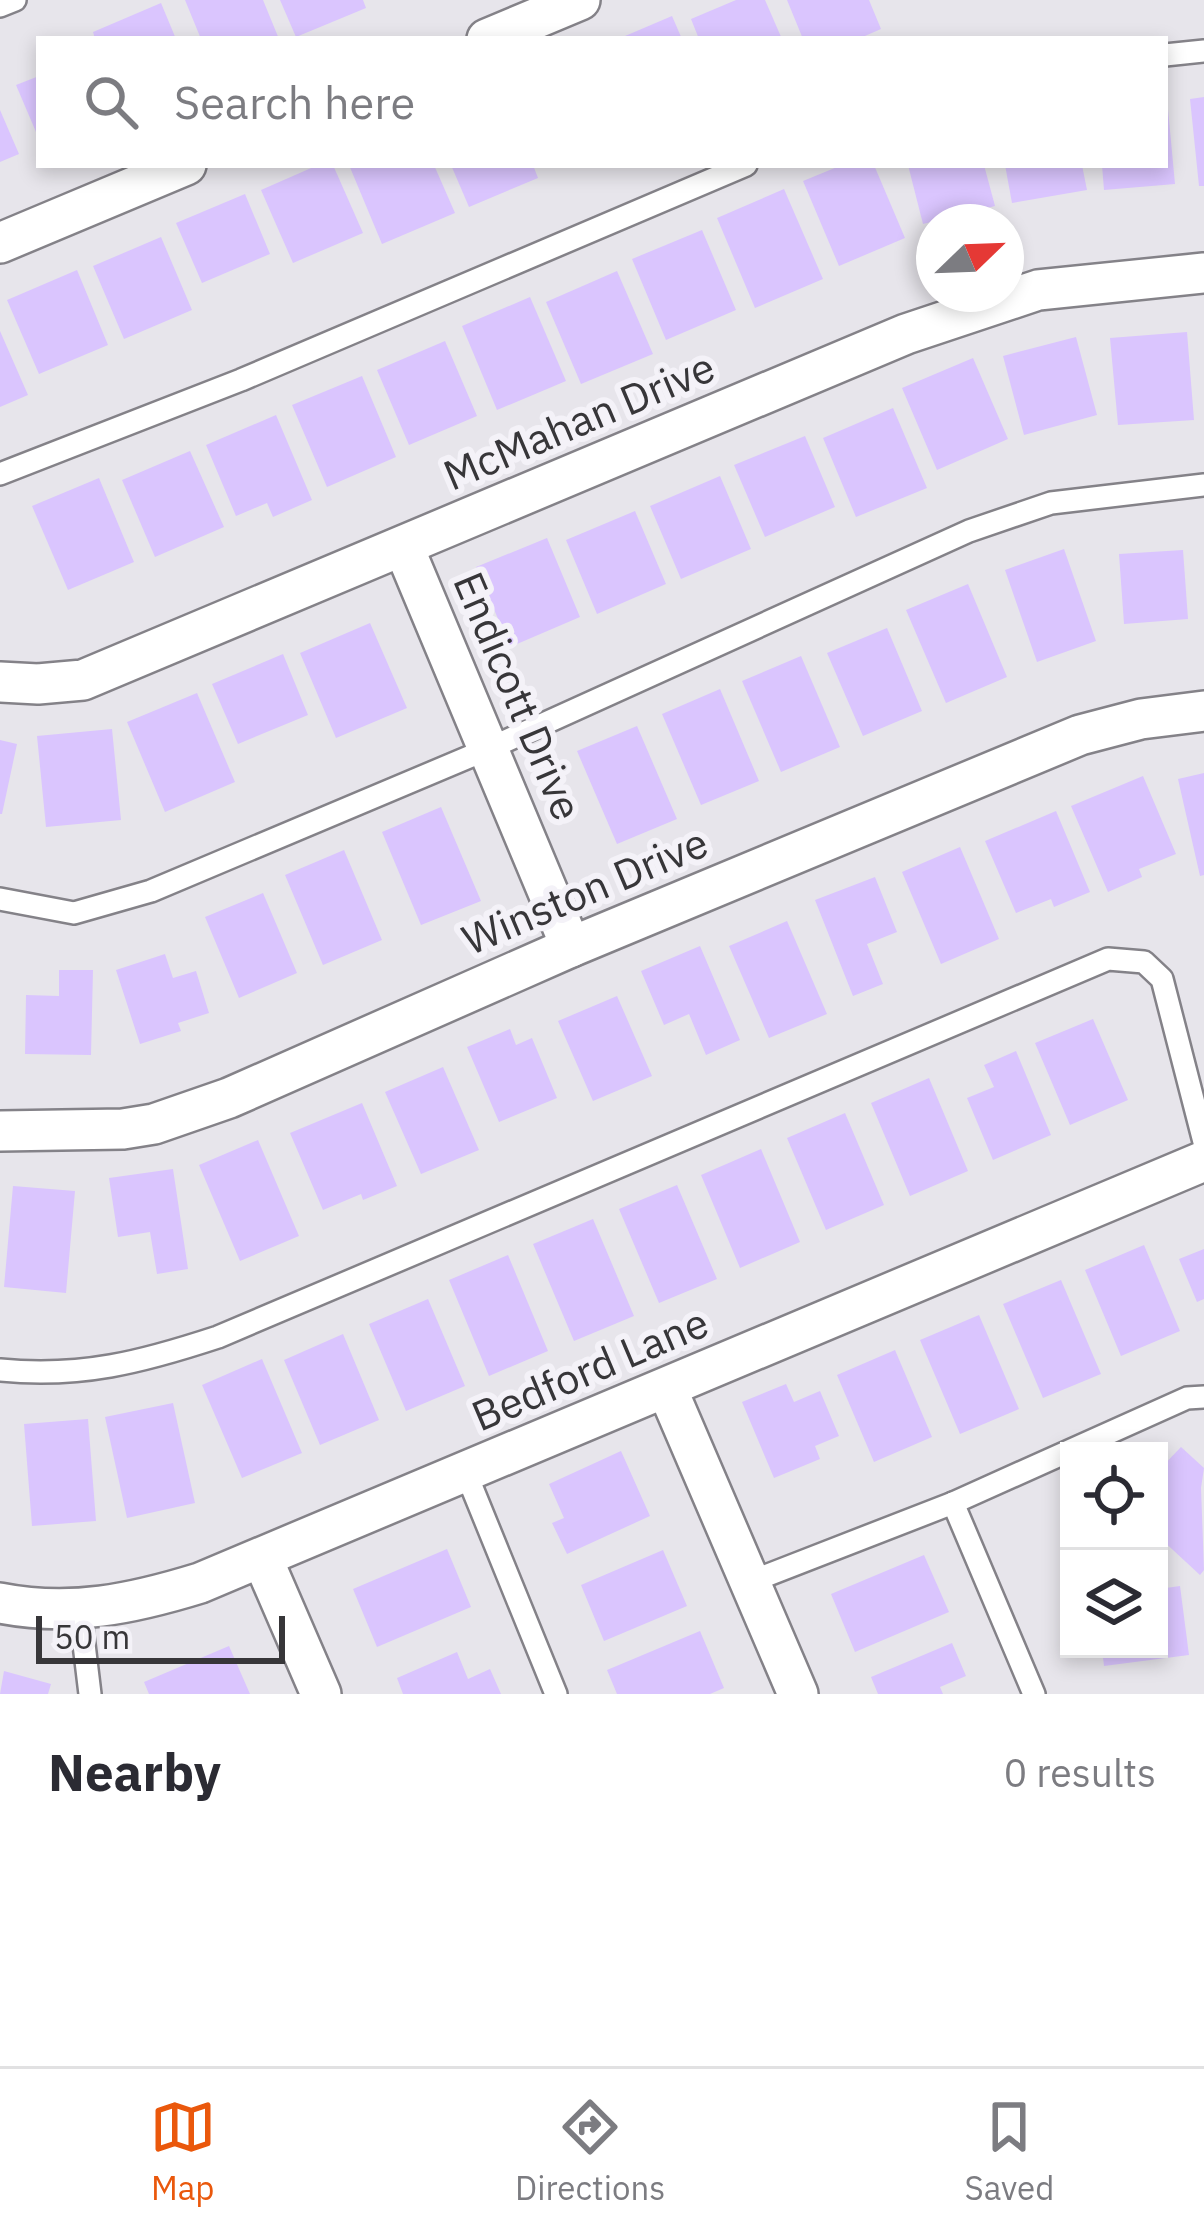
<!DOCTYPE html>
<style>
body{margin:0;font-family:"IBM Plex Sans",sans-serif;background:#f2f2f3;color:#2b2b33}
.controls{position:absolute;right:36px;bottom:36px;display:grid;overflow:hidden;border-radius:0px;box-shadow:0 6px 18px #0003}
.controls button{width:108px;height:108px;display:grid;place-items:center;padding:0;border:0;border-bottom:3px solid #e1e1e2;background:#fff;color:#2b2b33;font:60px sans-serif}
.compass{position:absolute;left:916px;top:204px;width:108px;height:108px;border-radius:50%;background:#fff;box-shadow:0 6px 18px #0003;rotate:67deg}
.scale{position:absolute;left:36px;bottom:30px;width:249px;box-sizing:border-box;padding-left:12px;border:6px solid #373639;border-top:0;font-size:33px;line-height:42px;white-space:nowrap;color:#373639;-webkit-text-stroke:9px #f4f2f8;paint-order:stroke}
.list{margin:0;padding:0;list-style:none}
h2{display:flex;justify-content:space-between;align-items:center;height:156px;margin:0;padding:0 48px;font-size:51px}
h2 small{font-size:39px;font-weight:400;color:#7c7c81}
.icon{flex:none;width:66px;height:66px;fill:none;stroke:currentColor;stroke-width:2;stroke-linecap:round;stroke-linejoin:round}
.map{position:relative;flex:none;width:1204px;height:1694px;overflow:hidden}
.search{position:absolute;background:#fff;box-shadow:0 6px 18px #0003;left:36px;right:36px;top:36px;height:132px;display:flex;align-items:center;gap:30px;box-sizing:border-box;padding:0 42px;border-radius:0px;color:#7c7c81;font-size:45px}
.sheet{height:372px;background:#fff}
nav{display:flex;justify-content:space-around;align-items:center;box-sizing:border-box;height:168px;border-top:3px solid #e1e1e2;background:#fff;font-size:33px;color:#7c7c81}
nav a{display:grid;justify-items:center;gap:6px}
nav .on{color:#ea580c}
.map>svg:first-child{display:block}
</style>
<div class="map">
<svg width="1204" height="1694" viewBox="0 0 1204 1694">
<rect width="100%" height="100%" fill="#e7e5eb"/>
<g fill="#dac5fe">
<polygon points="185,0 263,0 279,39 201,39"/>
<polygon points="280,0 363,0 366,8 296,37"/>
<polygon points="736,0 765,0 782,39 699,39 691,19"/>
<polygon points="787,0 869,0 881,29 858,39 803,39"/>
<polygon points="161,3 176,39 95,39 93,32"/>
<polygon points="672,16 682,39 618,39"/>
<polygon points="39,76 39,139 16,85"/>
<polygon points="1204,97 1204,186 1199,186 1190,99"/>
<polygon points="1165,109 1168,109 1175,184 1104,190 1102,165 1165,165"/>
<polygon points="0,110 19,154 0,162"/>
<polygon points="318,165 333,165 363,233 293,263 261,190"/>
<polygon points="349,165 434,165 455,213 382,244"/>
<polygon points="451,165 533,165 538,178 469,207"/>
<polygon points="842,165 874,165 905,238 839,266 803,181"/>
<polygon points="908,165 984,165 995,206 923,224"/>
<polygon points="1005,165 1082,165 1087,190 1012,203"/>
<polygon points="784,189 823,279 755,308 717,218"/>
<polygon points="245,194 270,254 202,283 176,223"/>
<polygon points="702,230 736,310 666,340 632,259"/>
<polygon points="161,237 192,310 124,339 93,266"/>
<polygon points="77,270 108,345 39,374 7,300"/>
<polygon points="617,271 653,354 581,384 546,302"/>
<polygon points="530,297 566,381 497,410 462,326"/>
<polygon points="0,331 28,395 0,407"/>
<polygon points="1187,332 1194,420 1118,425 1110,338"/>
<polygon points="1076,337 1097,415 1024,435 1003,356"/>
<polygon points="445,341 477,416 409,445 377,370"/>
<polygon points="973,358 1008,439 937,470 902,388"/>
<polygon points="362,376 396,457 327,487 292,405"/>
<polygon points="893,408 927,488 856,517 823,438"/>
<polygon points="276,415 312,500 273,517 267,503 236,516 206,445"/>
<polygon points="805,436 835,507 765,537 734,465"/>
<polygon points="190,451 224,527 155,557 122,480"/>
<polygon points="720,476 751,549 681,579 650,506"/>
<polygon points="99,478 134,562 68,590 32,506"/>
<polygon points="635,511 666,584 597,614 566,540"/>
<polygon points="547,538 580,617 510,647 476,567"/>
<polygon points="1064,549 1096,641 1037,662 1005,570"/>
<polygon points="1183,550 1188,619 1124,624 1119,554"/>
<polygon points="968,584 1007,677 946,703 906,610"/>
<polygon points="370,623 407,708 336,738 300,653"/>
<polygon points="887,628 922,711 863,736 827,653"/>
<polygon points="283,654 308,715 238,744 212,684"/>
<polygon points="801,656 840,747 781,772 742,681"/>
<polygon points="720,689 759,781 701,805 662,714"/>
<polygon points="197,693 235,782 165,812 127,722"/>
<polygon points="637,726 677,819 617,844 577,751"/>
<polygon points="112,729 121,820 46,827 37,736"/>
<polygon points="0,740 17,744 2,814 0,814"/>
<polygon points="1204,773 1204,875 1200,876 1178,779"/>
<polygon points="1143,776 1176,854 1139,869 1142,877 1108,892 1071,806"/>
<polygon points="441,807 481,901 421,925 382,832"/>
<polygon points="1056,811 1090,892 1054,907 1051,899 1016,913 985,841"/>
<polygon points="960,847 999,939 941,964 902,872"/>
<polygon points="344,850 382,940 323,965 285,875"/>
<polygon points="875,877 897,932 867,944 883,984 853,996 815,900"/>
<polygon points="263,893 297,973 239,998 205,917"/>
<polygon points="787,921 827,1014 769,1038 729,946"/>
<polygon points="700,946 740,1040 706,1055 689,1014 664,1025 641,971"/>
<polygon points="165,954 173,978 196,971 209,1013 178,1023 181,1031 140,1044 116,970"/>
<polygon points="59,970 93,970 91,1055 25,1054 26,995 59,996"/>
<polygon points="617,996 652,1076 593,1101 558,1021"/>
<polygon points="1093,1019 1128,1100 1070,1125 1035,1043"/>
<polygon points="510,1029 516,1045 532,1038 557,1098 499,1122 467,1047"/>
<polygon points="1016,1051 1051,1135 993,1160 967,1098 994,1087 984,1065"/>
<polygon points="443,1067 479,1150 421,1174 385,1092"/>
<polygon points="929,1078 968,1171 910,1196 871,1103"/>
<polygon points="362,1103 397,1186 363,1200 361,1194 323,1210 290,1133"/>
<polygon points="845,1113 884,1205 826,1230 787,1138"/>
<polygon points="258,1140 299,1236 240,1261 199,1165"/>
<polygon points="761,1149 800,1242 740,1268 701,1175"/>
<polygon points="173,1169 188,1269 157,1274 150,1232 118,1237 109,1178"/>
<polygon points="677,1185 717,1279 659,1303 619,1209"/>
<polygon points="13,1186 75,1191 66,1293 4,1287"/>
<polygon points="593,1219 634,1316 574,1341 533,1244"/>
<polygon points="1144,1245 1180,1331 1121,1356 1085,1270"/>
<polygon points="1204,1249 1204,1299 1197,1302 1179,1259"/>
<polygon points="508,1255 548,1351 489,1376 449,1280"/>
<polygon points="1061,1280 1101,1374 1043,1398 1003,1304"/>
<polygon points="428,1299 465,1386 406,1411 369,1324"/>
<polygon points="979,1315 1019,1409 960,1434 920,1340"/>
<polygon points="343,1334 379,1420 320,1445 284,1360"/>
<polygon points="895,1350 932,1437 874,1462 837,1375"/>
<polygon points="262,1359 302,1453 242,1478 202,1385"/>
<polygon points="786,1384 794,1402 820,1391 839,1436 815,1446 820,1459 774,1478 742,1402"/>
<polygon points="173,1403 195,1503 127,1518 105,1417"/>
<polygon points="88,1419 96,1521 32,1526 24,1424"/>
<polygon points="1181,1447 1204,1468 1201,1488 1204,1570 1200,1575 1159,1537 1159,1470"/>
<polygon points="621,1451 650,1516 567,1554 552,1523 564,1518 549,1484"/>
<polygon points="447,1549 471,1607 377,1647 353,1589"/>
<polygon points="663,1550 687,1606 604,1641 581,1585"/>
<polygon points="924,1555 949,1612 855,1652 831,1594"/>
<polygon points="1180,1586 1189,1655 1104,1666 1102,1649 1159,1649 1159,1589"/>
<polygon points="700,1631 724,1688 710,1694 617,1694 607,1670"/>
<polygon points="952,1643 966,1676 940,1687 943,1694 878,1694 871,1677"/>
<polygon points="229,1646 250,1694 149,1694 144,1682"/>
<polygon points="457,1652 468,1679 490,1669 501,1694 403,1694 397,1678"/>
<polygon points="4,1671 51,1684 48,1694 0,1694"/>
</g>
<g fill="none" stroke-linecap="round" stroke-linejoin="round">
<g stroke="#848288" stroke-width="26">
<g id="lane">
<polyline points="0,6 15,0"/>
<polyline points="1165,55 1204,51"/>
<polyline points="0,474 241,380 746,165"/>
<polyline points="0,899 74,913 151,891 488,749 969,531 1051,503 1204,485"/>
<path d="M0 1370C81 1378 142 1362 218 1337L1108 959 1144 962 1162 979 1204 1142"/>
<polyline points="466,1473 556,1694"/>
<polyline points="953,1503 1034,1694"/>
<polyline points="750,1582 953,1503 1187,1398 1204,1397"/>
<polyline points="80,1611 90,1694"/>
</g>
</g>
<g stroke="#848288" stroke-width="44">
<g id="street">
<polyline points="487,39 580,0"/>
<polyline points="0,243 186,165"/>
<polyline points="404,548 571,947"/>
<polyline points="0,682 38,684 83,680 906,334 1038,290 1204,273"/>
<polyline points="0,1131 123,1129 154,1124 229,1098 571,947 1080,735 1141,719 1204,711"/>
<polyline points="667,1389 798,1694"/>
<polyline points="263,1560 321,1694"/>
<path d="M0 1603C70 1617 132 1604 200 1583L1204 1161"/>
</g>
</g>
<use href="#lane" stroke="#fff" stroke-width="21"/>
<use href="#street" stroke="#fff" stroke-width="39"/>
</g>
<g text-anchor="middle" stroke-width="12" stroke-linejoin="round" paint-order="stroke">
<g font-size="42" fill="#373639" stroke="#f4f2f8">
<text transform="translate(579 421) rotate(-23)" y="15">McMahan Drive</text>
<text transform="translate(518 696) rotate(67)" y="15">Endicott Drive</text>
<text transform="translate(585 891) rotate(-23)" y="15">Winston Drive</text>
<text transform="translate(590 1369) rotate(-23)" y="15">Bedford Lane</text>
</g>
</g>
</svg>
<div class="controls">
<button><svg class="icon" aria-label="locate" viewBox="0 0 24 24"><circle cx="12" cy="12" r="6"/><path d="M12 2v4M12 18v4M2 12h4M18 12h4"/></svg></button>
<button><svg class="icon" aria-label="layers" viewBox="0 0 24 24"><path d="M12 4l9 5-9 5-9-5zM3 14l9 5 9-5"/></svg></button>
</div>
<svg class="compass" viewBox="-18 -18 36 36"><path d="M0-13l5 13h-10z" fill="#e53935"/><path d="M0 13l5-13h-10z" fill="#7c7c81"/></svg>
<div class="scale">50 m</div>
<div class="search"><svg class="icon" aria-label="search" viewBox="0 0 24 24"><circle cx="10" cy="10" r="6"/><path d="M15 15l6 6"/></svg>Search here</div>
</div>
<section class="sheet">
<h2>Nearby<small>0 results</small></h2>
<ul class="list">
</ul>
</section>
<nav>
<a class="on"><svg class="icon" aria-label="map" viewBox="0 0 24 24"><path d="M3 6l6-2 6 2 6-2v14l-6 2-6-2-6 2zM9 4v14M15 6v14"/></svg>Map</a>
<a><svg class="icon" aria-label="directions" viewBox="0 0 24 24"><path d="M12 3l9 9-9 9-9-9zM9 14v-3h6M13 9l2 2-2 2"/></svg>Directions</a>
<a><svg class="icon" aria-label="saved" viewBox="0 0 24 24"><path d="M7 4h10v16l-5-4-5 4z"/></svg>Saved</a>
</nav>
